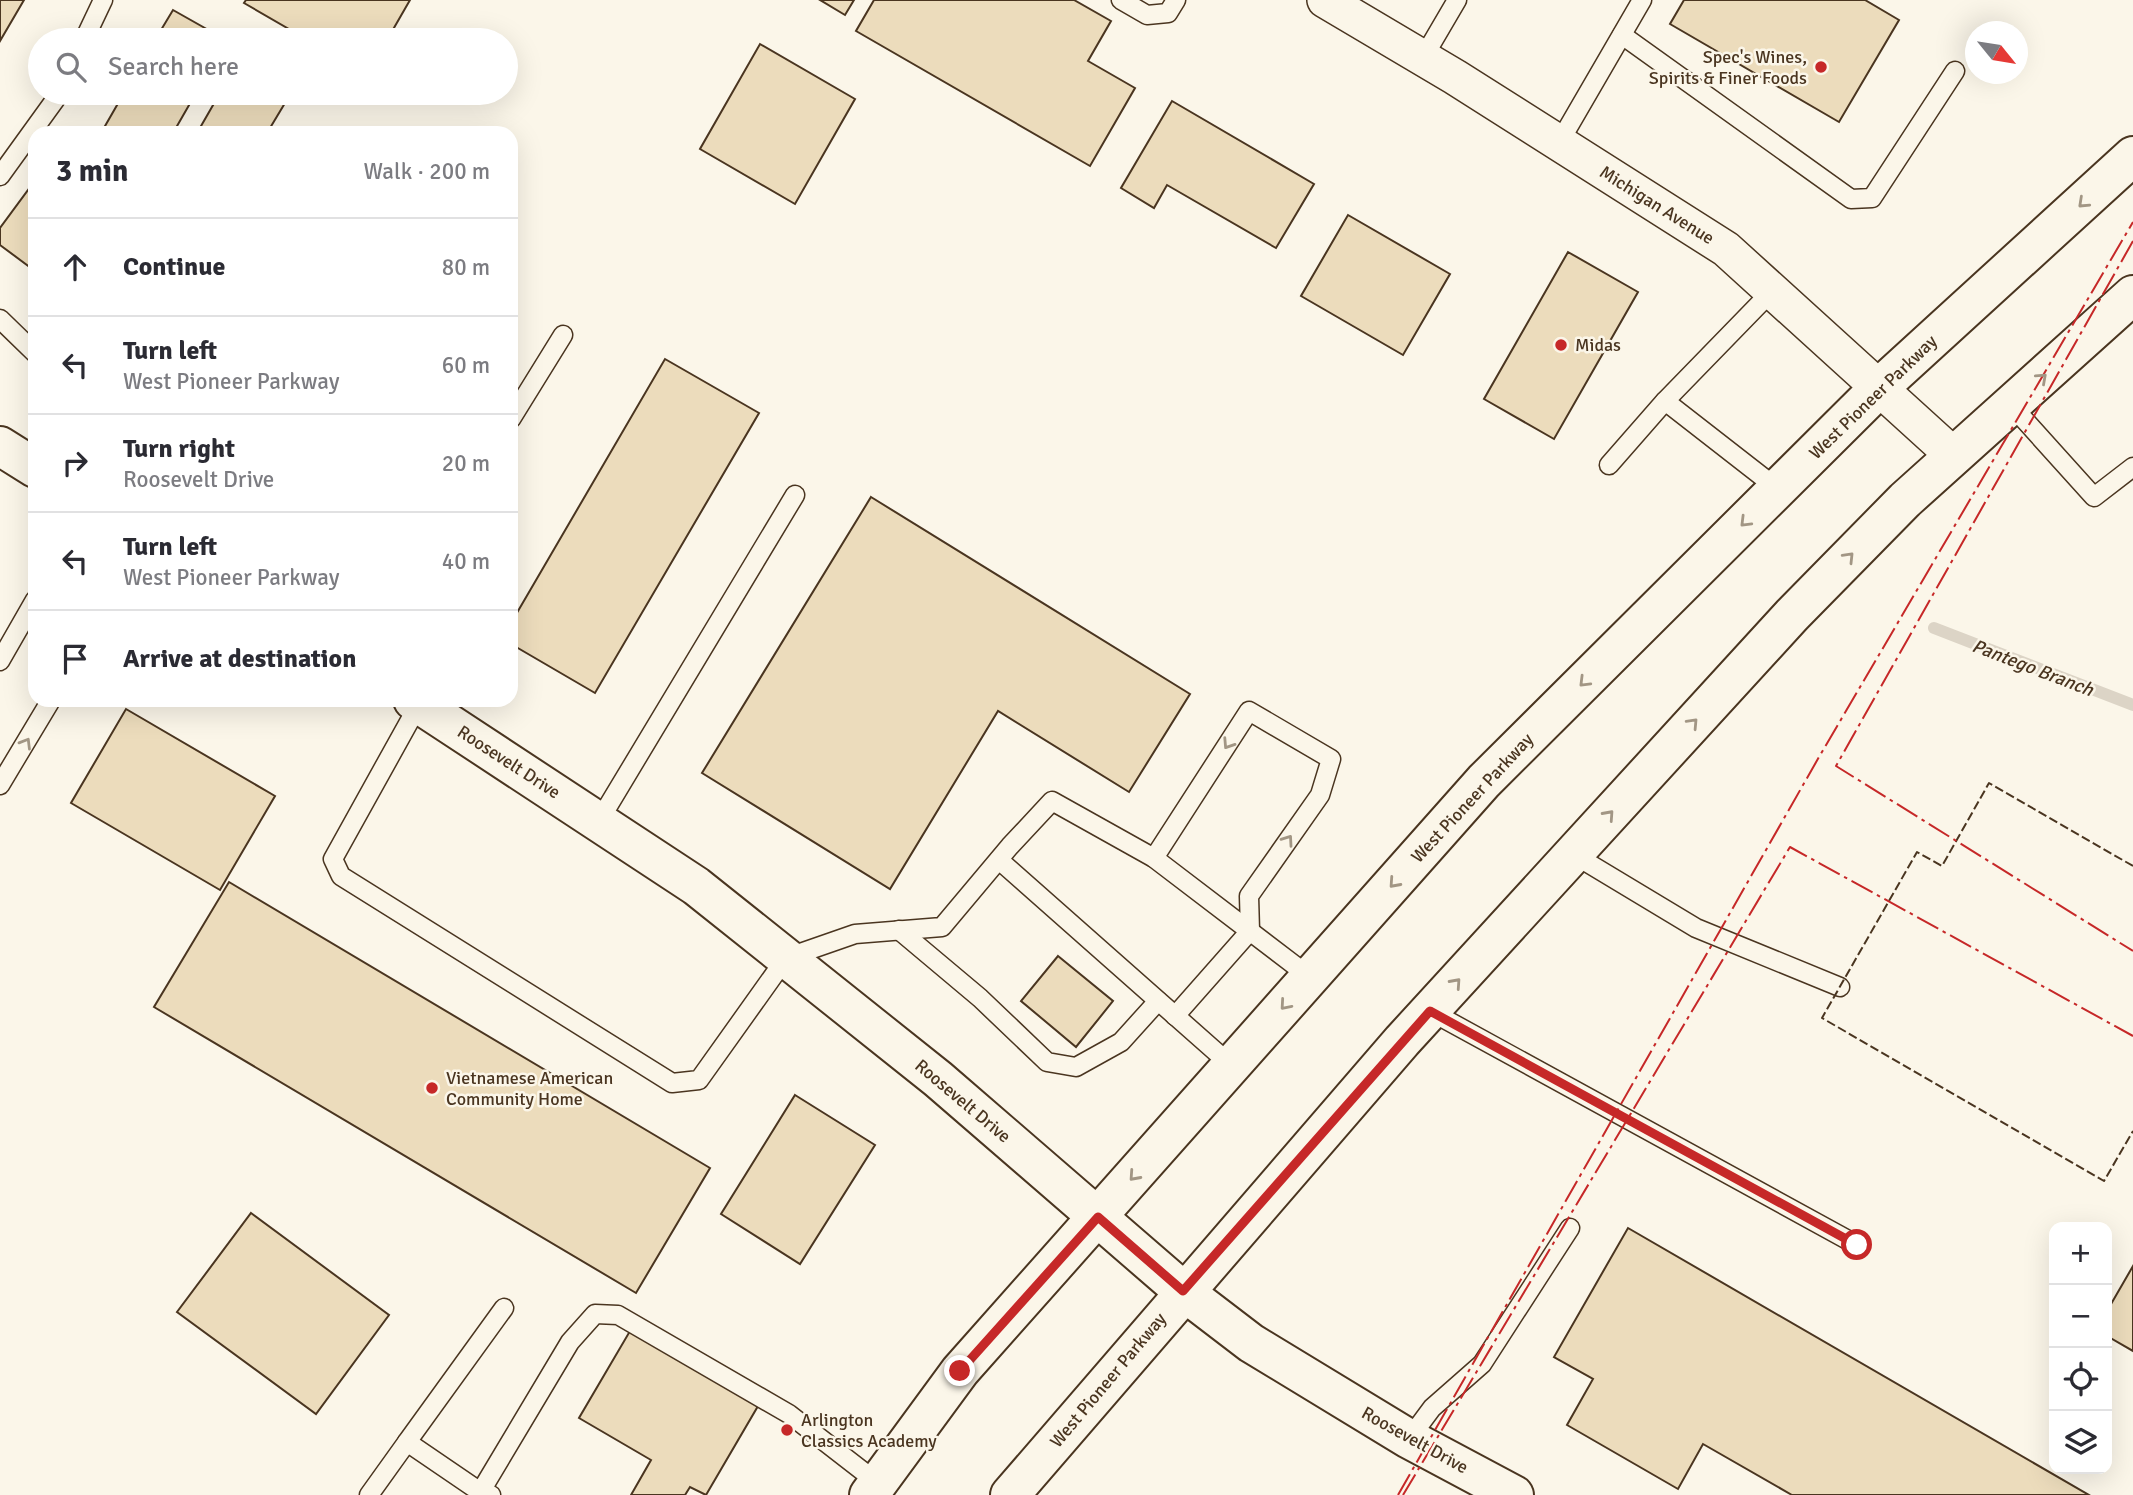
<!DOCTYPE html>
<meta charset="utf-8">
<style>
body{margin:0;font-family:Signika,sans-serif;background:#f2f2f3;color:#2b2b33}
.controls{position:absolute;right:21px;bottom:21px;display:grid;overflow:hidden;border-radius:14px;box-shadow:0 7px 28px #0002}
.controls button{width:63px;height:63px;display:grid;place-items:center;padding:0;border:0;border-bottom:2px solid #e1e1e2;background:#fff;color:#2b2b33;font:35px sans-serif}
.compass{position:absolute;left:1965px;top:21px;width:63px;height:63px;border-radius:50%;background:#fff;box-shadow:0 7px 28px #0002;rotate:120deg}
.stop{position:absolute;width:21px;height:21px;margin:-16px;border:5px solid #c62828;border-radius:50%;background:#fff}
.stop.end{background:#c62828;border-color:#fff;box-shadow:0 2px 7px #0008}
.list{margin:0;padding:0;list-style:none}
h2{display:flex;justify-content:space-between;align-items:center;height:91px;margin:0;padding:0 28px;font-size:30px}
h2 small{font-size:23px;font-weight:400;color:#7c7c81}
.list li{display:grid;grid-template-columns:46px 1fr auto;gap:21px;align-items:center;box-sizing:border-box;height:98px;padding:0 28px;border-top:2px solid #e1e1e2}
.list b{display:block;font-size:26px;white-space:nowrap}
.list p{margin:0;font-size:23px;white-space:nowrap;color:#7c7c81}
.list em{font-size:23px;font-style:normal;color:#7c7c81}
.icon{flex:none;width:38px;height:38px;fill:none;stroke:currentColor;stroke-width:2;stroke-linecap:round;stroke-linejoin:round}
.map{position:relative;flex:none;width:2133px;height:1495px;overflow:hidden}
.search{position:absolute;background:#fff;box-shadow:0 7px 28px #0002;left:28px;top:28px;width:490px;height:77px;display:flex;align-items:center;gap:18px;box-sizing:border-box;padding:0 24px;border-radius:38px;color:#7c7c81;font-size:26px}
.panel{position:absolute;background:#fff;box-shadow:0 7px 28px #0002;left:28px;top:126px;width:490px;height:581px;border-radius:21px}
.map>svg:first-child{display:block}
</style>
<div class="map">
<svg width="2133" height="1495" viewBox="0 0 2133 1495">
<rect width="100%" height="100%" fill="#fbf6e9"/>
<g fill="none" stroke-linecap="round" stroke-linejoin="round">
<polyline stroke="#dcd4c6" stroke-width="12" points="1934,628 2133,705"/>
</g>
<g fill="#ecdcbc" stroke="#4a3520" stroke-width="2">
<polygon points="0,0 24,0 0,41"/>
<polygon points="246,0 410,0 387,40 308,40 244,3"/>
<polygon points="820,0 854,0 845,15"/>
<polygon points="874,0 1074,0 1111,21 1088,61 1135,88 1090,166 856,31"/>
<polygon points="1684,0 1865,0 1899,20 1839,122 1670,24"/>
<polygon points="173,10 226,40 155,40"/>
<polygon points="760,44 855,99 795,204 700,149"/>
<polygon points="124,93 196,93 173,133 101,133"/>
<polygon points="220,93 291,93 267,133 197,133"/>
<polygon points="1172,101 1314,184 1276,248 1167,185 1154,208 1121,188"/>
<polygon points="31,186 35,189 35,271 0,245 0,228"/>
<polygon points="1348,215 1450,274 1403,355 1301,296"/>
<polygon points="1568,252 1638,292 1554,439 1484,399"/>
<polygon points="665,359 759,413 595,693 511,644 511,623"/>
<polygon points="871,497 1190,694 1129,792 998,711 890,889 702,773"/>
<polygon points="126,709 275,796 220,890 71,803"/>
<polygon points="229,882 710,1168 636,1293 154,1007"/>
<polygon points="1058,956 1113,1001 1076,1047 1021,1001"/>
<polygon points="795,1095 875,1145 800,1264 721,1214"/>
<polygon points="251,1213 389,1315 316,1414 177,1312"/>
<polygon points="1628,1228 2089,1495 1792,1495 1703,1444 1678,1489 1567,1425 1593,1379 1554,1357"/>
<polygon points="2133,1266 2133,1351 2107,1336 2107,1311"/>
<polygon points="630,1331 758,1406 706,1495 690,1487 685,1495 631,1495 651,1460 579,1418"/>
</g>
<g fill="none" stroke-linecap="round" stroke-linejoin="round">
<g stroke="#4a3520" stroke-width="21">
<g id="service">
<polyline points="1121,0 1147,15 1168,13 1176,0"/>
<polyline points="1622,35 1851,199 1872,198 1955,71"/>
<polyline points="84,40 103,0"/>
<polyline points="1423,58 1457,0"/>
<polyline points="1559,143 1642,0"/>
<polyline points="0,176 60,93"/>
<polyline points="0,319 35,353"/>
<polyline points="1665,401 1773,290"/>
<polyline points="2012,406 2094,497 2133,467"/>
<polyline points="511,419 563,335"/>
<polyline points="1609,465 1665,401 1778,489"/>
<polyline points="0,661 35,600"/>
<polyline points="419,704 333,859 341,876 672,1083 699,1080 786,958 855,934 942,927 1010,846 1052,801 1154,858 1310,977"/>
<polyline points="0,785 51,700"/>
<polyline points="599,821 795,495"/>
<polyline points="1573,854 1696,928 1840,987"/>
<polyline points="1154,858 1249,711 1331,759 1320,795 1249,896 1250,931 1175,1016"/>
<polyline points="999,860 1232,1066"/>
<polyline points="899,930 980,998 1047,1062 1076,1067 1121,1042 1158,1001"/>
<polyline points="1430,1011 1857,1245"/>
<polyline points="1409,1439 1432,1408 1482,1364 1570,1228"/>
<polyline points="481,1491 570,1342 595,1314 618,1315 789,1414 878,1483"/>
<polyline points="369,1495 407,1442"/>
<polyline points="491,1495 473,1487 407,1442 504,1308"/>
</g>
</g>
<g stroke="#4a3520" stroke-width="38">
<polyline id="minor" points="1325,0 1455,77 1726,249 1954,456"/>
</g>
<g stroke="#4a3520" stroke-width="42">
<g id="tertiary">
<polyline points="0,446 35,468"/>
<polyline points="413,700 696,886 938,1079 1183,1291 1251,1343 1409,1439 1514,1495"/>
</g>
</g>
<g stroke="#4a3520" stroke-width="42">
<g id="primary">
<polyline points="869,1495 960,1371 1484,781 1880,387 2133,156"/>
<polyline points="1010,1495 1402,1041 1792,615 1905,500 2133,295"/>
</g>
</g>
<use href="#service" stroke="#fbf6e9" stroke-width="18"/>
<use href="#minor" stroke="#fbf6e9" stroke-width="35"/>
<use href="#tertiary" stroke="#fbf6e9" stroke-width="38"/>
<use href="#primary" stroke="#fbf6e9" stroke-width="38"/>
<polyline stroke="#4a3520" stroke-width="2" stroke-dasharray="9 3.5" stroke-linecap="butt" points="2133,866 1989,783 1942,866 1917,852 1822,1018 2104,1181 2133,1131"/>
<g stroke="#c62828" stroke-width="2" stroke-dasharray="24 5 3.5 5" stroke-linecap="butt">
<polyline points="2133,241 1836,766 2133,951"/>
<polyline points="1398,1495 1819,757 2133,222"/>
<polyline points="1403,1495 1790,847 2133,1036"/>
</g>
</g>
<defs><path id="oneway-chevron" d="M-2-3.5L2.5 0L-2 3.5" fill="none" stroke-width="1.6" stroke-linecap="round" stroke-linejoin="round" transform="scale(1.75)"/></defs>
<g stroke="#a29684">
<use href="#oneway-chevron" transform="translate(2083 203) rotate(137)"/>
<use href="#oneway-chevron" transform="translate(2042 378) rotate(-42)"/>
<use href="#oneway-chevron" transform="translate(1745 522) rotate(135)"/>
<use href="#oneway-chevron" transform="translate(1849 557) rotate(-46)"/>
<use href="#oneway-chevron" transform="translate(1584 682) rotate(135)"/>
<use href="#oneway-chevron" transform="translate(1693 723) rotate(-47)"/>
<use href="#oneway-chevron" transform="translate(26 743) rotate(-59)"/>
<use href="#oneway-chevron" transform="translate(1228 744) rotate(123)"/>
<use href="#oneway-chevron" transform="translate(1609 815) rotate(-48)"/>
<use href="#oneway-chevron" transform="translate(1288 840) rotate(-55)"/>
<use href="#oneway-chevron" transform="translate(1394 883) rotate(132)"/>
<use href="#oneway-chevron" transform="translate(1456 983) rotate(-48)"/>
<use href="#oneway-chevron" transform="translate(1285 1005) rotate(131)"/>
<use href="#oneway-chevron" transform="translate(1134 1176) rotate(132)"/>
</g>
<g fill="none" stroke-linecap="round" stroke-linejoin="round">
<polyline stroke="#c62828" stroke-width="9" points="960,1371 1098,1217 1183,1291 1430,1011 1857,1245"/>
</g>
<g fill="#c62828" stroke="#fbf6e9" stroke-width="2.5">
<circle cx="1821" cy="67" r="7"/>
<circle cx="1561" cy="345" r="7"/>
<circle cx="432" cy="1088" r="7"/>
<circle cx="787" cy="1430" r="7"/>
</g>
<g text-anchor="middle" stroke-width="5" stroke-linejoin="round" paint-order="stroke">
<g font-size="18" fill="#4a3520" stroke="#fbf6e9" text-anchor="start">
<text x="1807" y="63" text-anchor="end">Spec's Wines,<tspan x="1807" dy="21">Spirits &amp; Finer Foods</tspan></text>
<text x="1575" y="351">Midas</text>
<text x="446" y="1084">Vietnamese American<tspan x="446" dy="21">Community Home</tspan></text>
<text x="801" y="1426">Arlington<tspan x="801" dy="21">Classics Academy</tspan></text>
</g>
<g font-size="18" fill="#4a3520" stroke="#fbf6e9">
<text transform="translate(1657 205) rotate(32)" y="6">Michigan Avenue</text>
<text transform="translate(1873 397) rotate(-44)" y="6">West Pioneer Parkway</text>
<text transform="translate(509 762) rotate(33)" y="6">Roosevelt Drive</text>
<text transform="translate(1472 798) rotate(-47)" y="6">West Pioneer Parkway</text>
<text transform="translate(963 1101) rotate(40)" y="6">Roosevelt Drive</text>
<text transform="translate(1108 1380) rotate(-50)" y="6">West Pioneer Parkway</text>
<text transform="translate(1415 1440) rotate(29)" y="6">Roosevelt Drive</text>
</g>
<g font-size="19" font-style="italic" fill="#4a3520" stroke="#fbf6e9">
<text transform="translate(2033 667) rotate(21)" y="7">Pantego Branch</text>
</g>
</g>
</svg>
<div class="controls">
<button>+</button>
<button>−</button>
<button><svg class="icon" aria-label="locate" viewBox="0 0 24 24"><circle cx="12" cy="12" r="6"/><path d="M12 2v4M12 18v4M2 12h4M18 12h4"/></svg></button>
<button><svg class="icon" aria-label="layers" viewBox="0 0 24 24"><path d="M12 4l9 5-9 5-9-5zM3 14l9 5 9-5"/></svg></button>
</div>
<svg class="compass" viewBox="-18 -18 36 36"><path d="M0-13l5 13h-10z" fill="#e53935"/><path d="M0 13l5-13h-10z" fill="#7c7c81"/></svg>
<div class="stop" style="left:1857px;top:1245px"></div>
<div class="stop end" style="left:960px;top:1371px"></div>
<div class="search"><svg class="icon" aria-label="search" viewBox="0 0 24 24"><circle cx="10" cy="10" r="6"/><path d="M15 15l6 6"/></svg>Search here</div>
<section class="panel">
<h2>3 min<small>Walk · 200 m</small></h2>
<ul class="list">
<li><svg class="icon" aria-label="ahead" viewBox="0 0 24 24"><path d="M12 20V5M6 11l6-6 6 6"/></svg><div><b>Continue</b></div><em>80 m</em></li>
<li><svg class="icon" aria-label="left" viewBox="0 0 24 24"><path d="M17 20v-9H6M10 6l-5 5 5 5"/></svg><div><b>Turn left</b><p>West Pioneer Parkway</p></div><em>60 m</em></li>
<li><svg class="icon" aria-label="right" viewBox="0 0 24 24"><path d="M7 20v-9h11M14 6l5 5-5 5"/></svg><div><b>Turn right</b><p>Roosevelt Drive</p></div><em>20 m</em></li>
<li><svg class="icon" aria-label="left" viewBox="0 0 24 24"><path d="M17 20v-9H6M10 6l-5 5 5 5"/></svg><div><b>Turn left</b><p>West Pioneer Parkway</p></div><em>40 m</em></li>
<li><svg class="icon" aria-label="arrive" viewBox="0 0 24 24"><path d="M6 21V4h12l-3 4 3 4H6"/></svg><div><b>Arrive at destination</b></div></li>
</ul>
</section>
</div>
